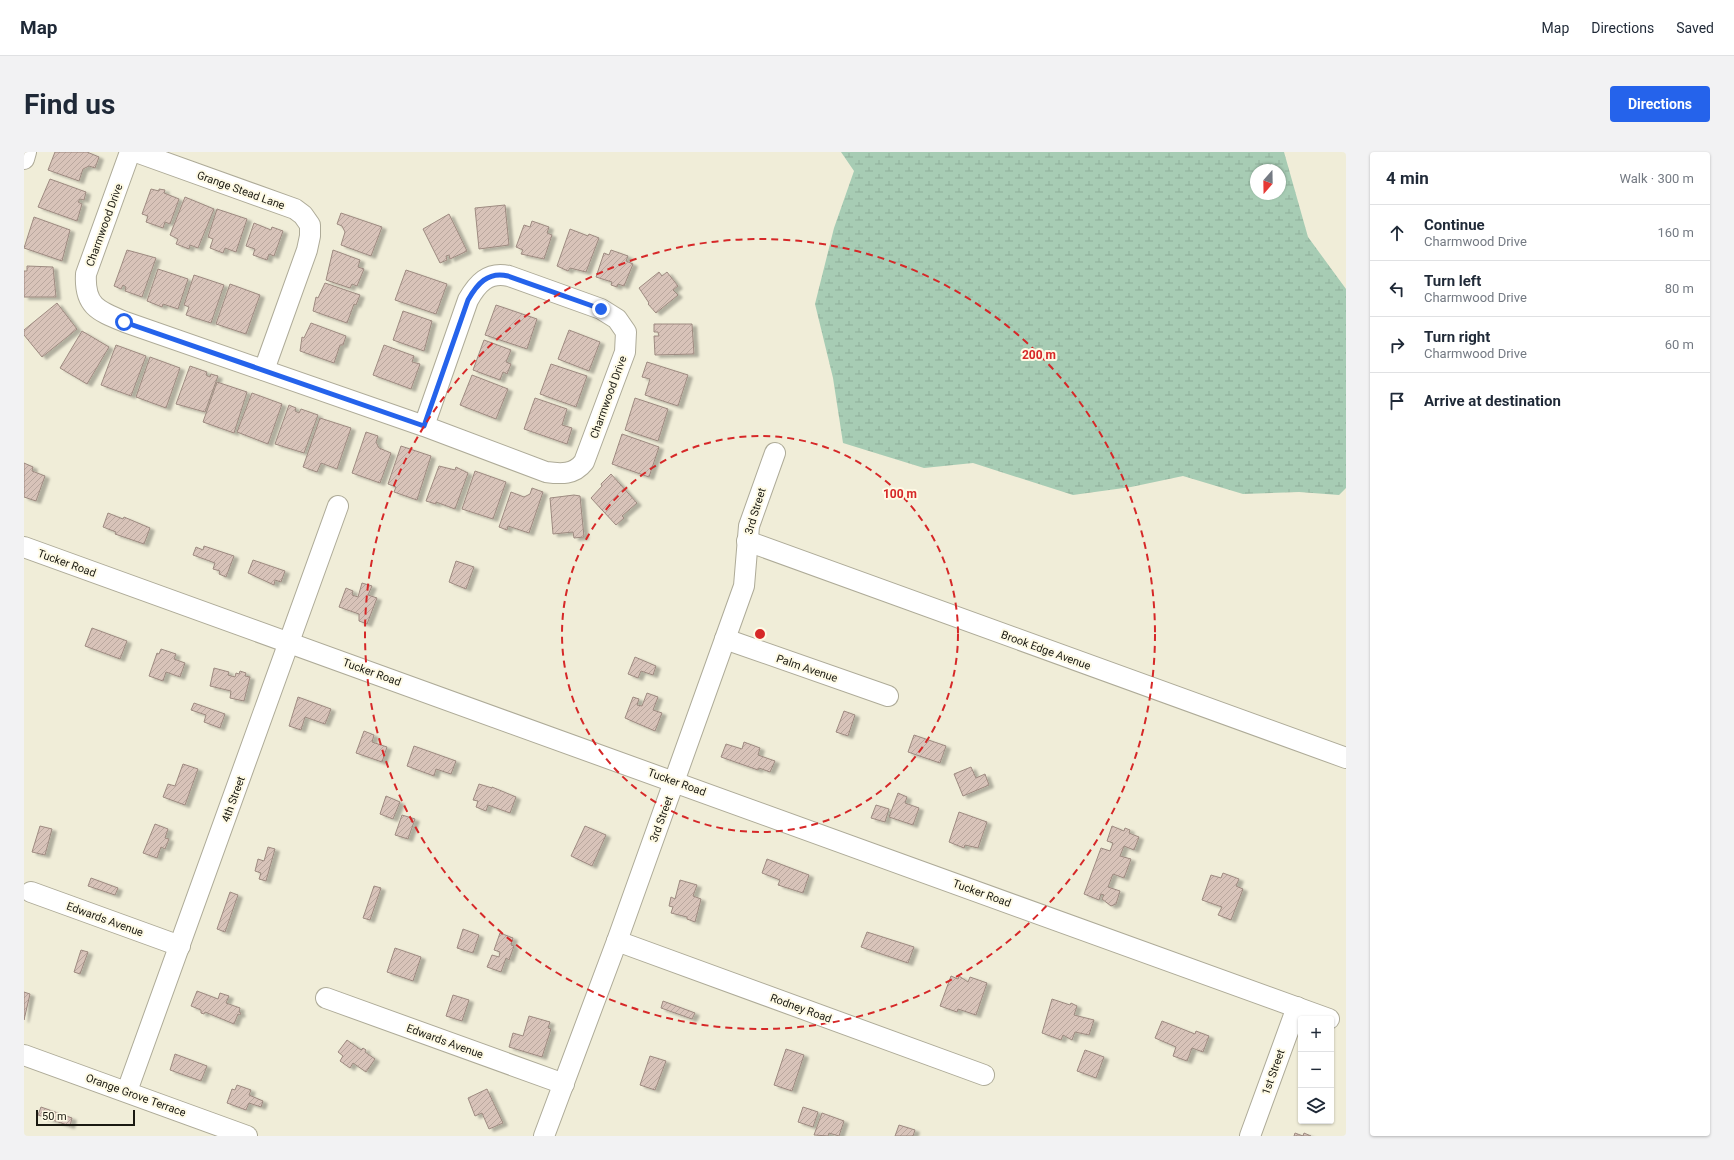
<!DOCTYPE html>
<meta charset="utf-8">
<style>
body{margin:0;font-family:Roboto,sans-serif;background:#f2f2f3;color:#1f2937}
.controls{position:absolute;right:12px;bottom:12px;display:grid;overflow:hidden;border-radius:4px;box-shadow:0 1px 3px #0004}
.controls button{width:36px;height:36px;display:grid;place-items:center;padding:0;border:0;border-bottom:1px solid #e0e1e3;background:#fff;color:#1f2937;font:20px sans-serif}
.compass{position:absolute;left:1226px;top:12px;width:36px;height:36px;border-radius:50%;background:#fff;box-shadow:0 1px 3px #0004;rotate:200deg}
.scale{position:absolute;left:12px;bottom:10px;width:99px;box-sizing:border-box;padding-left:4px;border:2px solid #1a1911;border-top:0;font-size:11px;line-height:14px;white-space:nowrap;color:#1a1911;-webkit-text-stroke:3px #fefae5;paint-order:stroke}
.stop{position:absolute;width:12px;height:12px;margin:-9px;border:3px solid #2563eb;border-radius:50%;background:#fff}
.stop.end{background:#2563eb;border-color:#fff;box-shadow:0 1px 4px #0008}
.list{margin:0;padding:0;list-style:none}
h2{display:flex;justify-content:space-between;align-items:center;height:52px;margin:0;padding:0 16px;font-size:17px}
h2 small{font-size:13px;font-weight:400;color:#747a83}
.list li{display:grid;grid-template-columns:26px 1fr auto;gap:12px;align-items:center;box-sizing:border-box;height:56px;padding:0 16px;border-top:1px solid #e0e1e3}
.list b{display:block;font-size:15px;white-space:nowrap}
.list p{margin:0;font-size:13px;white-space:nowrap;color:#747a83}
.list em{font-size:13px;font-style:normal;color:#747a83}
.icon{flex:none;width:22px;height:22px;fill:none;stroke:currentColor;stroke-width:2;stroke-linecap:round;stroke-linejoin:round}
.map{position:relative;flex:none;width:1322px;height:984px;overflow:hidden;border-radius:4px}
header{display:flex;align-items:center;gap:24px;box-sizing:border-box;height:56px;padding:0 20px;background:#fff;border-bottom:1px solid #e0e1e3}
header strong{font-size:19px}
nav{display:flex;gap:22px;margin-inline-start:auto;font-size:14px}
.intro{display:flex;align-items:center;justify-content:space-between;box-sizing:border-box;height:96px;padding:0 24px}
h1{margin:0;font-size:28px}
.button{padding:10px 18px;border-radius:4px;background:#2563eb;color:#fff;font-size:14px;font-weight:700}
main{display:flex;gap:24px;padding:0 24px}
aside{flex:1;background:#fff;border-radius:4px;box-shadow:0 1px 3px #0004}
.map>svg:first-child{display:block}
</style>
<header>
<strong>Map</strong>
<nav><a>Map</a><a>Directions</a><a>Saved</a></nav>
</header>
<div class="intro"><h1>Find us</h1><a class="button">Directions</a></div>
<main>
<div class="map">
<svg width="1322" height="984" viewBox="0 0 1322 984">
<defs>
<pattern id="wetland-marsh" width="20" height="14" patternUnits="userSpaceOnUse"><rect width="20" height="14" fill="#a7ccb4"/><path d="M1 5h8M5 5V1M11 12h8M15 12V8" fill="none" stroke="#8faf9a"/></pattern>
<pattern id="building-hatch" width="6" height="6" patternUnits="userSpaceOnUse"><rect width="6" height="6" fill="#d8c3b9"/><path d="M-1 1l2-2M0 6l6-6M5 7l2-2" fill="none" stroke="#b9a79e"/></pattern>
<filter id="shadow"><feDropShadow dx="4.5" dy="2.5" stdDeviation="1" flood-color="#0004"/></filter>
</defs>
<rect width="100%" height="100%" fill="#f0edd8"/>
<path fill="url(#wetland-marsh)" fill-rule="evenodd" d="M817 0H1260L1284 85 1322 137V336L1315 343 1275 340 1219 342 1159 324 1107 335 1049 343 949 311 900 316 819 291 809 226 791 152 810 76 830 19ZM1232 18H1256V42H1232Z"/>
<g fill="url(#building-hatch)" stroke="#9d8a80" filter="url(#shadow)">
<polygon points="31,0 63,0 75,5 71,16 65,14 59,17 55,29 24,18"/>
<polygon points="26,27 62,40 60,48 56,47 54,50 58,52 53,69 14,55"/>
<polygon points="127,37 135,39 135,37 141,38 140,41 155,47 146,72 141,70 139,76 122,70 124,64 118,62"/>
<polygon points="161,45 190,57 174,96 166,93 165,97 152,92 154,87 146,83"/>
<polygon points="481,53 485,93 455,97 451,56"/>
<polygon points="193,57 223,67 212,100 201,96 199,101 186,96 189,87 184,85"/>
<polygon points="317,61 358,75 347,104 317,93 321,80 318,74 313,72"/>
<polygon points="425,62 443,99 426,107 425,103 422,104 423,108 416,111 399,77"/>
<polygon points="10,65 46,78 38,109 0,96"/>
<polygon points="508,69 525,75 523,81 528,83 520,107 497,102 499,98 492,95 500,73 506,75"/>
<polygon points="230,71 247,78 248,75 259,79 250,104 245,102 243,108 229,103 231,97 222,94"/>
<polygon points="546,77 564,84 565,82 575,86 562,120 546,116 544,119 533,114"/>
<polygon points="103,98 132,106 118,145 101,139 102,135 99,133 97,137 90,134"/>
<polygon points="309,98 336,108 334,115 340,117 333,134 328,132 326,136 302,128"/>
<polygon points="587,98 604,104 602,109 609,112 600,134 594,132 593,135 587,133 588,130 572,125 580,101 585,103"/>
<polygon points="3,114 29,115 32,145 0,145 0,119 3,119"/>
<polygon points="134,117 164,127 154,157 139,152 138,155 123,149"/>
<polygon points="382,118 423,132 412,162 371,148"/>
<polygon points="635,120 638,124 643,120 654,134 649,138 654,143 632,161 624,152 625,151 615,136"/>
<polygon points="170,123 200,133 187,171 162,163 165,155 160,153"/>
<polygon points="301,131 336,143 332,153 330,152 323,171 289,159 292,145 294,146"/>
<polygon points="206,132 236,143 222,182 192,172"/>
<polygon points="33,151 53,177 18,205 0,183 0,178"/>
<polygon points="472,153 513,167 503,197 461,183"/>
<polygon points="379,159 408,169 400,199 369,188"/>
<polygon points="287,171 322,184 319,193 316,193 310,211 276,199 278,185 280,186"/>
<polygon points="630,172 668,172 670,202 631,203 630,184 635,184 634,180 630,180"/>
<polygon points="545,178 576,190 565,219 534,207"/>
<polygon points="58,179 85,195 63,232 36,216"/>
<polygon points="460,188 487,198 482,210 487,212 483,222 479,220 476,228 449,218"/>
<polygon points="92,193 122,204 107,244 77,233"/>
<polygon points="360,193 390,204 388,210 396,212 387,237 349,223"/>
<polygon points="126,205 156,216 142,256 112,245"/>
<polygon points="623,210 664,223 654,254 621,243 626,227 618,225"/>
<polygon points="527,212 563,224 552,255 516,242"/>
<polygon points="166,214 183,220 182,223 186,225 187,222 194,224 181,260 152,252"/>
<polygon points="448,223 484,237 472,267 436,253"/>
<polygon points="193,230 223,240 210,281 179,270"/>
<polygon points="228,241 258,252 244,292 213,280"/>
<polygon points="511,246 543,257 538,273 548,276 543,292 500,277"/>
<polygon points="611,246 644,257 634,289 601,278"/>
<polygon points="265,253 272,256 271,259 275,261 277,257 294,263 280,301 251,292"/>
<polygon points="296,266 327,276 313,317 297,311 293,320 279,315"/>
<polygon points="342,280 354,284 352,290 355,296 367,301 356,331 328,321"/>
<polygon points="598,282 635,295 625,325 588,312"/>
<polygon points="377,294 407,304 393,348 370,340 372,335 364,332"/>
<polygon points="0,311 9,315 8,319 21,324 12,349 0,345"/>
<polygon points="415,314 431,318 432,315 444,321 431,357 412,350 412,352 402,349"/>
<polygon points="451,319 482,330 469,367 438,357"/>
<polygon points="587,322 613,351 598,364 600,366 592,373 567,346 578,334 577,332"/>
<polygon points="508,336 519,340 505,381 484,374 483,378 475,375 487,340 500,345 506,342"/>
<polygon points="550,343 556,344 560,385 550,386 549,380 529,382 526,346"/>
<polygon points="84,361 99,367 100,365 126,376 120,392 91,382 92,380 79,375"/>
<polygon points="180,394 210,404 202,425 195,422 196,419 189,417 191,411 169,403 172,395 179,398"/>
<polygon points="229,408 261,419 257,430 251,428 250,433 224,421"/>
<polygon points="432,409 450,415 442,437 425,430"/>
<polygon points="338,431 348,434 344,443 353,446 343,472 335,469 335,462 315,455 322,436 329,439 328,443 334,445"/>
<polygon points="68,476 103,489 96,507 61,494"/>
<polygon points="137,497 152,502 150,507 161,511 156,525 142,520 139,529 125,524 133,501 135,502"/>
<polygon points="611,505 632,514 629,523 617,519 614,526 604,522"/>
<polygon points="190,516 205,520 204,523 211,525 212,521 215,522 216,519 222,521 221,524 226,525 220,549 206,546 207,539 186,534"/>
<polygon points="623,541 634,545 629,558 638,561 631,579 601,566 609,545 615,547 613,553 618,554"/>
<polygon points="274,545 307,557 301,572 281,565 277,578 265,574"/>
<polygon points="170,551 201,562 196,576 180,570 182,563 167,558"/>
<polygon points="820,559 831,563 824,584 812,580"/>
<polygon points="340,579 350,583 348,590 363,595 358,610 332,601"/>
<polygon points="890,583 922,594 916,611 884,600"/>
<polygon points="720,590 736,596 734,603 751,609 746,620 735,616 734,618 697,605 702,592 718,597"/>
<polygon points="390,594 432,609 427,622 412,617 410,624 383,614"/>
<polygon points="159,612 174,617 161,653 139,645 144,632 151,634"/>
<polygon points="947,615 952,626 961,622 965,633 939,644 930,622"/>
<polygon points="455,632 468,636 468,635 492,645 486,661 464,653 462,659 452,655 454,649 449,648"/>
<polygon points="874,641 883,645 881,651 895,656 889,673 865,665"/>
<polygon points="362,644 376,650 369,667 356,662"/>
<polygon points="852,653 865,657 861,670 847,666"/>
<polygon points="935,660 963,670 954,696 941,693 940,696 925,690"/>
<polygon points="378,663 391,667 384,687 371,683"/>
<polygon points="131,672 144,677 141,686 145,687 141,697 137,695 133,706 119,701"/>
<polygon points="16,674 28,677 21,703 8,700"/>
<polygon points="561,674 582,683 568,714 547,704"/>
<polygon points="1088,674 1100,679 1101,676 1106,678 1105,681 1115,685 1110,698 1100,694 1096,704 1107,707 1100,726 1089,722 1084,735 1096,739 1092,752 1087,754 1078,747 1080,743 1077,742 1075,748 1060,742 1077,696 1086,699 1089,691 1083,689"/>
<polygon points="244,695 251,697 242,729 235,727 237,721 231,719 234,707 240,709"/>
<polygon points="743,707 785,723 779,741 754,733 756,728 738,721"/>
<polygon points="1199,721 1215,727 1212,734 1219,737 1207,768 1194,763 1198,755 1178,748 1187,723 1197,726"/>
<polygon points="67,726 94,736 91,743 64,734"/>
<polygon points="656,728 673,733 669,744 677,747 671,770 663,767 663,765 647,761 649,755 645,754 647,745 651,747"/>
<polygon points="350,734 357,736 346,768 339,766"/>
<polygon points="206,740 214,743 201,780 193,777"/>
<polygon points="439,777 455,783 449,801 433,796"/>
<polygon points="843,780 890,795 884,811 837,795"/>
<polygon points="476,781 489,786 487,793 490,794 485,808 482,806 477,820 463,815 468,803 475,805 476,800 470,798"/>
<polygon points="371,796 397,805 389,829 363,820"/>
<polygon points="57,798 64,800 56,822 50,820"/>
<polygon points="927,824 934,827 935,824 944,830 946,825 963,831 952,863 934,857 933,860 916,854"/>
<polygon points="173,839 194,847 196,841 205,844 202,851 216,856 215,860 217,861 216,863 214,862 210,872 181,860 180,862 177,861 177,858 167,854"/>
<polygon points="0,840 6,842 0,868"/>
<polygon points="429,843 445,848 438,869 422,864"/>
<polygon points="1028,847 1046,853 1047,851 1053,854 1050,863 1070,868 1065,883 1051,880 1048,888 1039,883 1037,888 1018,881"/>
<polygon points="639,849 671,861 668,867 637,856"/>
<polygon points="505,864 526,870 524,876 527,877 518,905 485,895 489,881 499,884"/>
<polygon points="1138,869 1171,882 1172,879 1185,884 1179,900 1168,896 1163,909 1149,904 1152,895 1131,886"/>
<polygon points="323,888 337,898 339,896 342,898 341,900 351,907 342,920 329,911 326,916 316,909 319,904 314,900"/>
<polygon points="762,897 780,903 768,939 750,933"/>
<polygon points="1061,898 1080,905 1072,926 1053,919"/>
<polygon points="151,902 183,914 177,929 146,918"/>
<polygon points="626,904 642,909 631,938 616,933"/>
<polygon points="213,933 227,938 225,943 239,949 237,955 225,951 222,958 203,951 208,937 211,938"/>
<polygon points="463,937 479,971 465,977 458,961 451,964 444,946"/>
<polygon points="17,955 48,966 46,974 14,963"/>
<polygon points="779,955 794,960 789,975 774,970"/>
<polygon points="798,961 820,969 815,984 805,981 804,984 790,983"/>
<polygon points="875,973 891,978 889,984 871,984"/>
<polygon points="1271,981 1279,984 1280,981 1287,984 1270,984"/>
</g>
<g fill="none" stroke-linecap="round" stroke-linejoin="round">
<g stroke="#aeab98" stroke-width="22">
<g id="minor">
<path d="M106 0 62 122C60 154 74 159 101 170L400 274 522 320C537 322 550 323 560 310L601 200 602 180 593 167 577 157 485 124C464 119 453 132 444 148L400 274"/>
<polyline points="112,0 271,57 279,63 286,73 286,84 283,98 240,218"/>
<polyline points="0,7 2,0"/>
<polyline points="723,389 1322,606"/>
<polyline points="0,395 1305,867"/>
<polyline points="701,487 864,544"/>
<polyline points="7,740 156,794"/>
<polyline points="593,789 960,923"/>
<polyline points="302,846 540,932"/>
<polyline points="0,903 223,984"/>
<polyline points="103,939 314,354"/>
<polyline points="520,984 593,789 720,434 725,374 751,301"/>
<polyline points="1226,984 1273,855"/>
</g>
</g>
<use href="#minor" stroke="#fff" stroke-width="20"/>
</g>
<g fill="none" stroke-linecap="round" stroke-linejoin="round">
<path stroke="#2563eb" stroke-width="5" d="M100 170 400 274 444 148C453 132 464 119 484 124L577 157"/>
</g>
<g fill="none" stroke="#d62828" stroke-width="2" stroke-dasharray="7 5">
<circle cx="736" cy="482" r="198"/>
<circle cx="736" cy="482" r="395"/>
</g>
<g text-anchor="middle" stroke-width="4" stroke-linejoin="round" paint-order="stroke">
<g font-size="11" fill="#1a1911" stroke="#fefae5">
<text transform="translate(217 38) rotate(20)" y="4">Grange Stead Lane</text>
<text transform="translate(80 73) rotate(-70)" y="4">Charmwood Drive</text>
<text transform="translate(584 245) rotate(-70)" y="4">Charmwood Drive</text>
<text transform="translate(731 359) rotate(-73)" y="4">3rd Street</text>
<text transform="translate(43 411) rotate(20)" y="4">Tucker Road</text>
<text transform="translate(1022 498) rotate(20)" y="4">Brook Edge Avenue</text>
<text transform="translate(783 516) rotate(19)" y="4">Palm Avenue</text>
<text transform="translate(348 520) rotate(20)" y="4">Tucker Road</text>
<text transform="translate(653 630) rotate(20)" y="4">Tucker Road</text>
<text transform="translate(209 647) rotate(-70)" y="4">4th Street</text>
<text transform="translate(637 667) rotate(-70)" y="4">3rd Street</text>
<text transform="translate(958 741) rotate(20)" y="4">Tucker Road</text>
<text transform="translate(81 767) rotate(20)" y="4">Edwards Avenue</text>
<text transform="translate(777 856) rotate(20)" y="4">Rodney Road</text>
<text transform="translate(421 889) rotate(20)" y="4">Edwards Avenue</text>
<text transform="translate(1249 920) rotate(-70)" y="4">1st Street</text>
<text transform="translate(112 943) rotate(20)" y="4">Orange Grove Terrace</text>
</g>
</g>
<circle cx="736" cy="482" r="6" fill="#d62828" stroke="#fefae5" stroke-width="2"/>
<g font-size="12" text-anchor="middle" font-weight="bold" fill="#d62828" stroke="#fefae5" stroke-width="4" stroke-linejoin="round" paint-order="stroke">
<text x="1015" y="207">200 m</text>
<text x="876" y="346">100 m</text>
</g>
</svg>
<div class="controls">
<button>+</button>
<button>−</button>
<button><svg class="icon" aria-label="layers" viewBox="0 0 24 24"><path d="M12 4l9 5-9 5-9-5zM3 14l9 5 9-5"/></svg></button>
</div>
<svg class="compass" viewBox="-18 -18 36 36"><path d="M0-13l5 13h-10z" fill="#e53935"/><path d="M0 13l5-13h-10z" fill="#747a83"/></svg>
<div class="scale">50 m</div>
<div class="stop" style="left:100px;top:170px"></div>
<div class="stop end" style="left:577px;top:157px"></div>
</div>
<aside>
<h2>4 min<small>Walk · 300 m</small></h2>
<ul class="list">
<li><svg class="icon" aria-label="ahead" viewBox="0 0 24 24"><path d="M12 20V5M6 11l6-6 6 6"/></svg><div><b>Continue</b><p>Charmwood Drive</p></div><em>160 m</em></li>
<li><svg class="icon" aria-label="left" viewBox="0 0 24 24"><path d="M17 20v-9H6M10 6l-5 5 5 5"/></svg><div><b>Turn left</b><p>Charmwood Drive</p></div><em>80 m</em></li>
<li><svg class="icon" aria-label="right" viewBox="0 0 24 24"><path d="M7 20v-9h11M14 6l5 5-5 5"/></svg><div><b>Turn right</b><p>Charmwood Drive</p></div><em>60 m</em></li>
<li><svg class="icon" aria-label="arrive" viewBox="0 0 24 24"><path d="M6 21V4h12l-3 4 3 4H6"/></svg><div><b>Arrive at destination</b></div></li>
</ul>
</aside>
</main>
